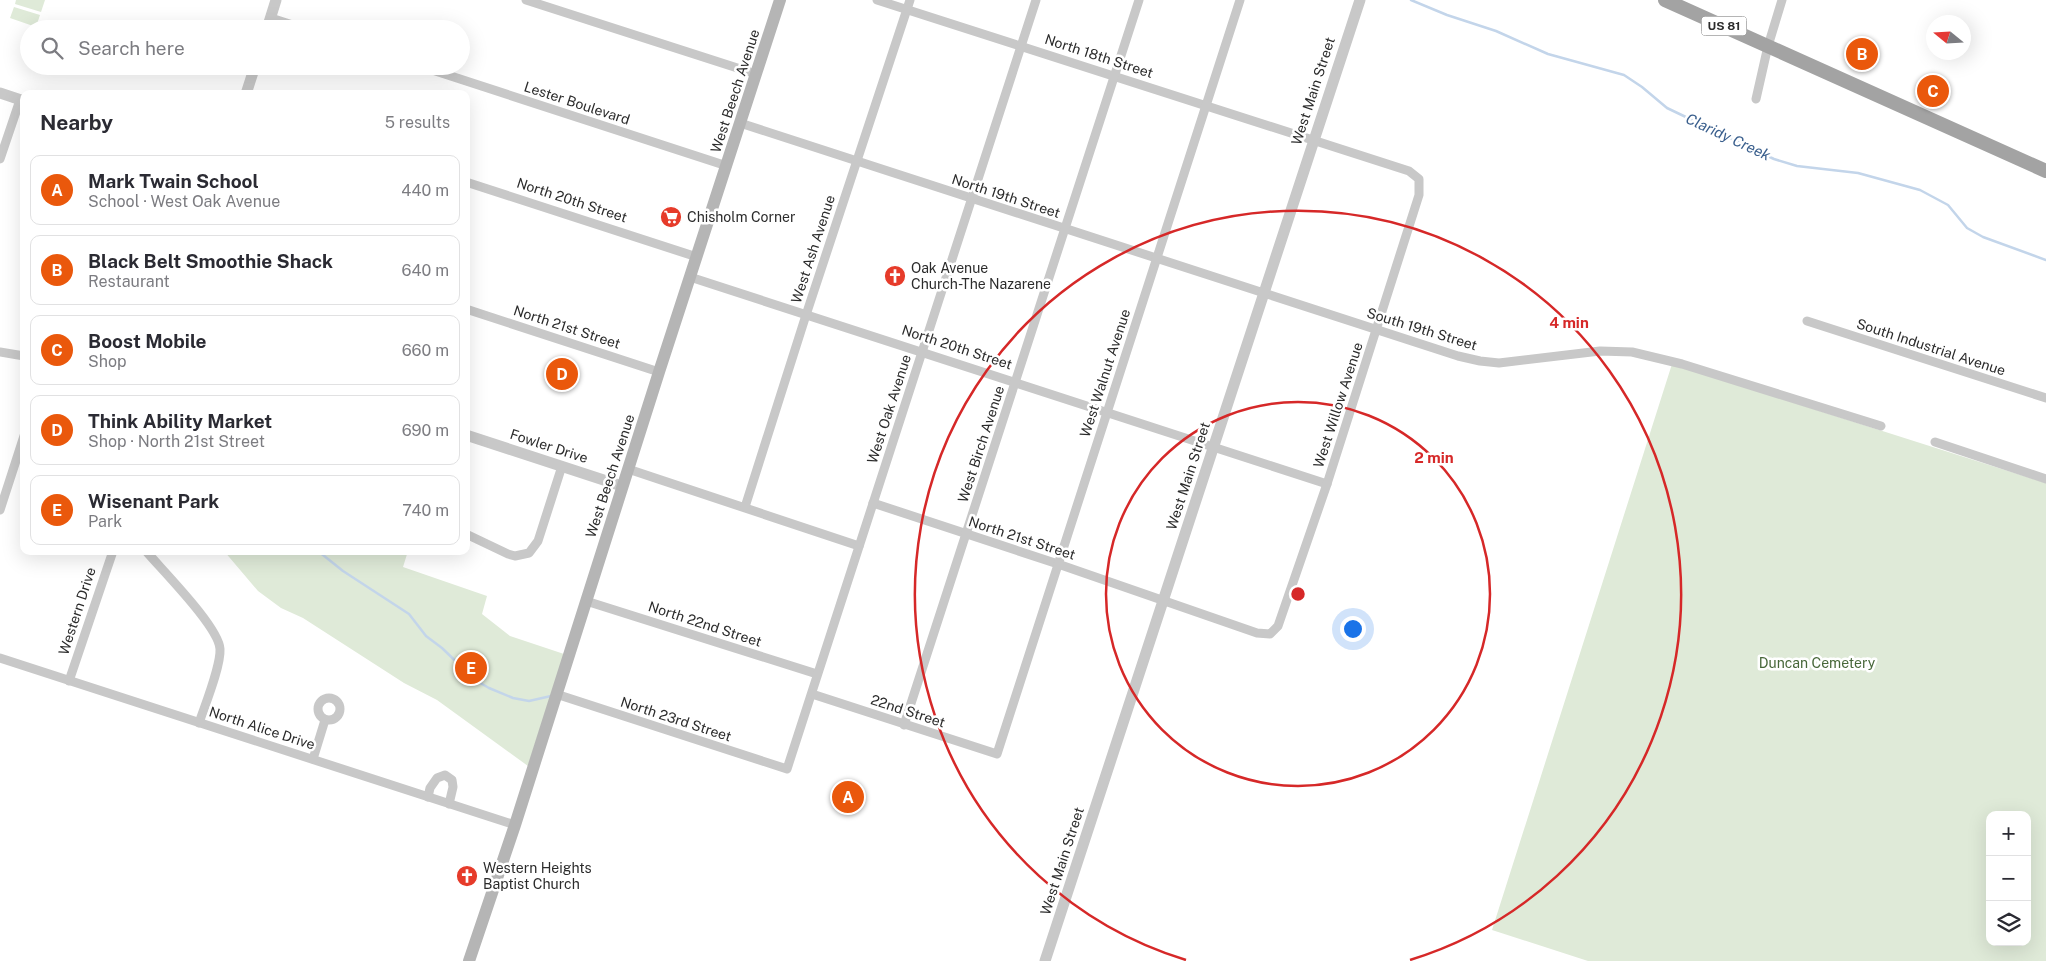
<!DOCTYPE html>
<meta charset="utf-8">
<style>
body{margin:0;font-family:"Public Sans",sans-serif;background:#f2f2f3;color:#2b2b33}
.controls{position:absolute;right:15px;bottom:15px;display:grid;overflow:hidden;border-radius:10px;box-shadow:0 5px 20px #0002}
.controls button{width:45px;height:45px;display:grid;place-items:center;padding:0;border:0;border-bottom:1px solid #e1e1e2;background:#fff;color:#2b2b33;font:25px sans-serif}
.compass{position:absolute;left:1926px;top:15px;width:45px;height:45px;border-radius:50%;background:#fff;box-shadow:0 5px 20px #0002;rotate:288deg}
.you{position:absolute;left:1352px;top:628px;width:18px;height:18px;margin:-12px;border:4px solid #fff;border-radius:50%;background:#1a73e8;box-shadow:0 0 0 8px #1a73e833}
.badge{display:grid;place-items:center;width:32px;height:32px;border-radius:50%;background:#ea580c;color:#fff;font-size:16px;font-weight:700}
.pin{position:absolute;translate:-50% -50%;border:2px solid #fff;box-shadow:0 1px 5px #0006}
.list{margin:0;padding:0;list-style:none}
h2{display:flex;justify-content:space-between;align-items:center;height:65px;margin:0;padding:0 20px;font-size:21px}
h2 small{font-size:16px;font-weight:400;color:#7c7c81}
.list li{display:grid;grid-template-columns:32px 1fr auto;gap:15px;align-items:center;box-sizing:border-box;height:70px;margin:0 10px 10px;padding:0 10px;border:1px solid #e1e1e2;border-radius:10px}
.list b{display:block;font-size:19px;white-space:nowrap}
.list p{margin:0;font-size:16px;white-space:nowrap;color:#7c7c81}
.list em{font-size:16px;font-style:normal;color:#7c7c81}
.icon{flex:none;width:28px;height:28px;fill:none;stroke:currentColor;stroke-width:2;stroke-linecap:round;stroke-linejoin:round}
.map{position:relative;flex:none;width:2046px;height:961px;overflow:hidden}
.search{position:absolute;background:#fff;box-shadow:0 5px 20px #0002;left:20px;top:20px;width:450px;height:55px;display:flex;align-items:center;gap:12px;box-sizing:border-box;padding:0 18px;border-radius:28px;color:#7c7c81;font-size:19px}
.panel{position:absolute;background:#fff;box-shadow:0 5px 20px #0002;left:20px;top:90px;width:450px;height:465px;border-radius:10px}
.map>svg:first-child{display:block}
</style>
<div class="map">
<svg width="2046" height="961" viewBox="0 0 2046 961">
<rect width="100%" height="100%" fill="#fff"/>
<g fill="#dfead8" fill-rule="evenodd">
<polygon points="16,0 45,0 41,12 15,4"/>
<polygon points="14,7 40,15 36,27 10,18"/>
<path d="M1672 364 2046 483V961H1588L1492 930ZM1990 815H2027V942H1990Z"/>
<polygon points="224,551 408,551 403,567 487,596 482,614 510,636 564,654 528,766 437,700 404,683 303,618 281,608 258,591"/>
</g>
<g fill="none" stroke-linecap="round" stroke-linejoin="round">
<g stroke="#c3d5ea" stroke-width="2.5">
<polyline points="1411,0 1447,15 1496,31 1548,54 1624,75 1642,87 1667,108 1774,159 1797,166 1858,173 1920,190 1948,205 1967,228 1983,237 2046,260"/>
<polyline points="318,551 343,571 409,614 426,636 442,648 475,680 489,688 513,698 529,701 551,696"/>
</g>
<g stroke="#c8c8c8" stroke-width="9">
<polyline points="526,0 756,74"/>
<polyline points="271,18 305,29"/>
<polyline points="420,66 727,166"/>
<polyline points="1756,99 1768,46 1782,0"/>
<polyline points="740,123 1458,356 1480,361 1499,363 1600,351 1632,352 1682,364 1881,426"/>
<polyline points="0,159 20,100"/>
<polyline points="466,182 697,257"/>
<polyline points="690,277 1327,484"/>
<polyline points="466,309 659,372"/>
<polyline points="1807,321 2046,398"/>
<polyline points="0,352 24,356"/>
<polyline points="1935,442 2046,479"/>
<polyline points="628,469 859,546"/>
<polyline points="873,503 1058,564 1257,633 1270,634 1278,626 1327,484 1419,195 1419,179 1409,171 877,0"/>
<polyline points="745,507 806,315 910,0"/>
<polyline points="0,510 24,436"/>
<polyline points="466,534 508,554 515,556 529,553 538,541 562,466"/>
<path d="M146 551C162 570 219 627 220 649 221 666 205 705 199 723"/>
<polyline points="586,601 817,674"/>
<polyline points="0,658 515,825"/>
<polyline points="69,681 113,551"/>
<polyline points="556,694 787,769 1036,0"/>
<polyline points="812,694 997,754 1240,0"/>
<circle cx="329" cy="709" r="11"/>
<polyline points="904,725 1139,0"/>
<polyline points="313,759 325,720"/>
<polyline points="428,797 430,788 437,778 445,775 452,780 453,787 449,804"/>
</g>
<g stroke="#c8c8c8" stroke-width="11">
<polyline points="267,29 276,0"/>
<polyline points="0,93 24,101"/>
<polyline points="246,94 255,66"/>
<polyline points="466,435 622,486"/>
<polyline points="1045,961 1360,0"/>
</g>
<polyline stroke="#b5b5b5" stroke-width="12" points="469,961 515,825 659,372 780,0"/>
<polyline stroke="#a3a3a3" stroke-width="14" points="1665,0 2046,171"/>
</g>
<g fill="none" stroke="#d62828" stroke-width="2.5">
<circle cx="1298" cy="594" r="192"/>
<path d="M1186 960A383 383 0 1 1 1410 960"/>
</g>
<defs>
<g id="supermarket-disc" transform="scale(1.125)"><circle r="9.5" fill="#e63b2a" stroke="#fff"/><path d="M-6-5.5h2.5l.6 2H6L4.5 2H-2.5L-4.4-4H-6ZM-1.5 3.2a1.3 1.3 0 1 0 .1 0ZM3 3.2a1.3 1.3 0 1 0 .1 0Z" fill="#fff"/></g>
<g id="church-disc" transform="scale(1.125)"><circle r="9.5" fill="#e63b2a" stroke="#fff"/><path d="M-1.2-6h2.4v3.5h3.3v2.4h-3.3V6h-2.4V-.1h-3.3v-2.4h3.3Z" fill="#fff"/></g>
</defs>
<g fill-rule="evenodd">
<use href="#supermarket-disc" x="671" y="217"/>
<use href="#church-disc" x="895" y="276"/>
<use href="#church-disc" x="467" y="876"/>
</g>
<g text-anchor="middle" stroke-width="5" stroke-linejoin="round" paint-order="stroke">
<rect fill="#fff" stroke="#6b6b6b" stroke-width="1" x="1701.5" y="16.5" width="45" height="19" rx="4"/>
<g font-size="12" font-weight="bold" fill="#2b2b2b">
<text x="1724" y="30">US 81</text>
</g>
<g font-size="14" fill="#2b2b2b" stroke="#fff">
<text transform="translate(1099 56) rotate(18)" y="5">North 18th Street</text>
<text transform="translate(735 91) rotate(-72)" y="5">West Beech Avenue</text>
<text transform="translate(1313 91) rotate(-72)" y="5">West Main Street</text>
<text transform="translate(577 103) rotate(18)" y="5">Lester Boulevard</text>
<text transform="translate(1006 196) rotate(18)" y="5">North 19th Street</text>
<text transform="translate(572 200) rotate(18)" y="5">North 20th Street</text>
<text transform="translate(813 249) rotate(-72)" y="5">West Ash Avenue</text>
<text transform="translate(567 327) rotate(18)" y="5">North 21st Street</text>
<text transform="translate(1422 329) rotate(17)" y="5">South 19th Street</text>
<text transform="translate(957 347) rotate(18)" y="5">North 20th Street</text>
<text transform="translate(1931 347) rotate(18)" y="5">South Industrial Avenue</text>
<text transform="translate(1105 373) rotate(-72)" y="5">West Walnut Avenue</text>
<text transform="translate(1338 405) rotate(-72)" y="5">West Willow Avenue</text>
<text transform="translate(889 409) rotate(-72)" y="5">West Oak Avenue</text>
<text transform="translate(981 444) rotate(-72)" y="5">West Birch Avenue</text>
<text transform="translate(549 446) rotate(18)" y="5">Fowler Drive</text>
<text transform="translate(610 476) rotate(-72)" y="5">West Beech Avenue</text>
<text transform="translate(1188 476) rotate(-72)" y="5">West Main Street</text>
<text transform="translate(1022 538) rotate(18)" y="5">North 21st Street</text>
<text transform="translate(77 611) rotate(-72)" y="5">Western Drive</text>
<text transform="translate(705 624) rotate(18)" y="5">North 22nd Street</text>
<text transform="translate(908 711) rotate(18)" y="5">22nd Street</text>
<text transform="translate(676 719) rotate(18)" y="5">North 23rd Street</text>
<text transform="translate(262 728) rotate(18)" y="5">North Alice Drive</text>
<text transform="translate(1062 861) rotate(-72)" y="5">West Main Street</text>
</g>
<g font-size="14" fill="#2b2b2b" stroke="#fff" text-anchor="start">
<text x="687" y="222">Chisholm Corner</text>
<text x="911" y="273">Oak Avenue<tspan x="911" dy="16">Church-The Nazarene</tspan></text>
<text x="483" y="873">Western Heights<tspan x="483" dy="16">Baptist Church</tspan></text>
</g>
<g font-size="14" fill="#476739" stroke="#fff">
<text x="1817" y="668">Duncan Cemetery</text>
</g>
<g font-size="15" font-style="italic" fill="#3a5f8d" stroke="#fff">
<text transform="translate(1728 137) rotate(25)" y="5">Claridy Creek</text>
</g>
</g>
<circle cx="1298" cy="594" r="8" fill="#d62828" stroke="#fff" stroke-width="2.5"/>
<g font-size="15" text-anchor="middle" font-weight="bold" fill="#d62828" stroke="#fff" stroke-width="5" stroke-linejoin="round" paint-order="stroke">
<text x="1569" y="328">4 min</text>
<text x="1434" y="463">2 min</text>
</g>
</svg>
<div class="controls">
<button>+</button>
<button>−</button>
<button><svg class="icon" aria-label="layers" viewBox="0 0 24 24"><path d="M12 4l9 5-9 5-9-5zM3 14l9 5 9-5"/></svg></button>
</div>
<svg class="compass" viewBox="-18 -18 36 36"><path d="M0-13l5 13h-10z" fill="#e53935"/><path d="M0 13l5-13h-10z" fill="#7c7c81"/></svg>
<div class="you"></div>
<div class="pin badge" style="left:848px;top:797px">A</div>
<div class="pin badge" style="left:1862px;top:54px">B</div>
<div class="pin badge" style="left:1933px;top:91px">C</div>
<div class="pin badge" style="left:562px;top:374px">D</div>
<div class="pin badge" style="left:471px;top:668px">E</div>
<div class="search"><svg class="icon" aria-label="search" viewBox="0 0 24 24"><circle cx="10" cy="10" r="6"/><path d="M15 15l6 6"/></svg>Search here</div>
<section class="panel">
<h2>Nearby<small>5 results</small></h2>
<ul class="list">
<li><span class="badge">A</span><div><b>Mark Twain School</b><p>School · West Oak Avenue</p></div><em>440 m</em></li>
<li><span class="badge">B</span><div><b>Black Belt Smoothie Shack</b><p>Restaurant</p></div><em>640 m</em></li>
<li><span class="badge">C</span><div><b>Boost Mobile</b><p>Shop</p></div><em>660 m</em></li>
<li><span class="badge">D</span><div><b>Think Ability Market</b><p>Shop · North 21st Street</p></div><em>690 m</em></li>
<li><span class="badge">E</span><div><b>Wisenant Park</b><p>Park</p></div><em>740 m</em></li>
</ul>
</section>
</div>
